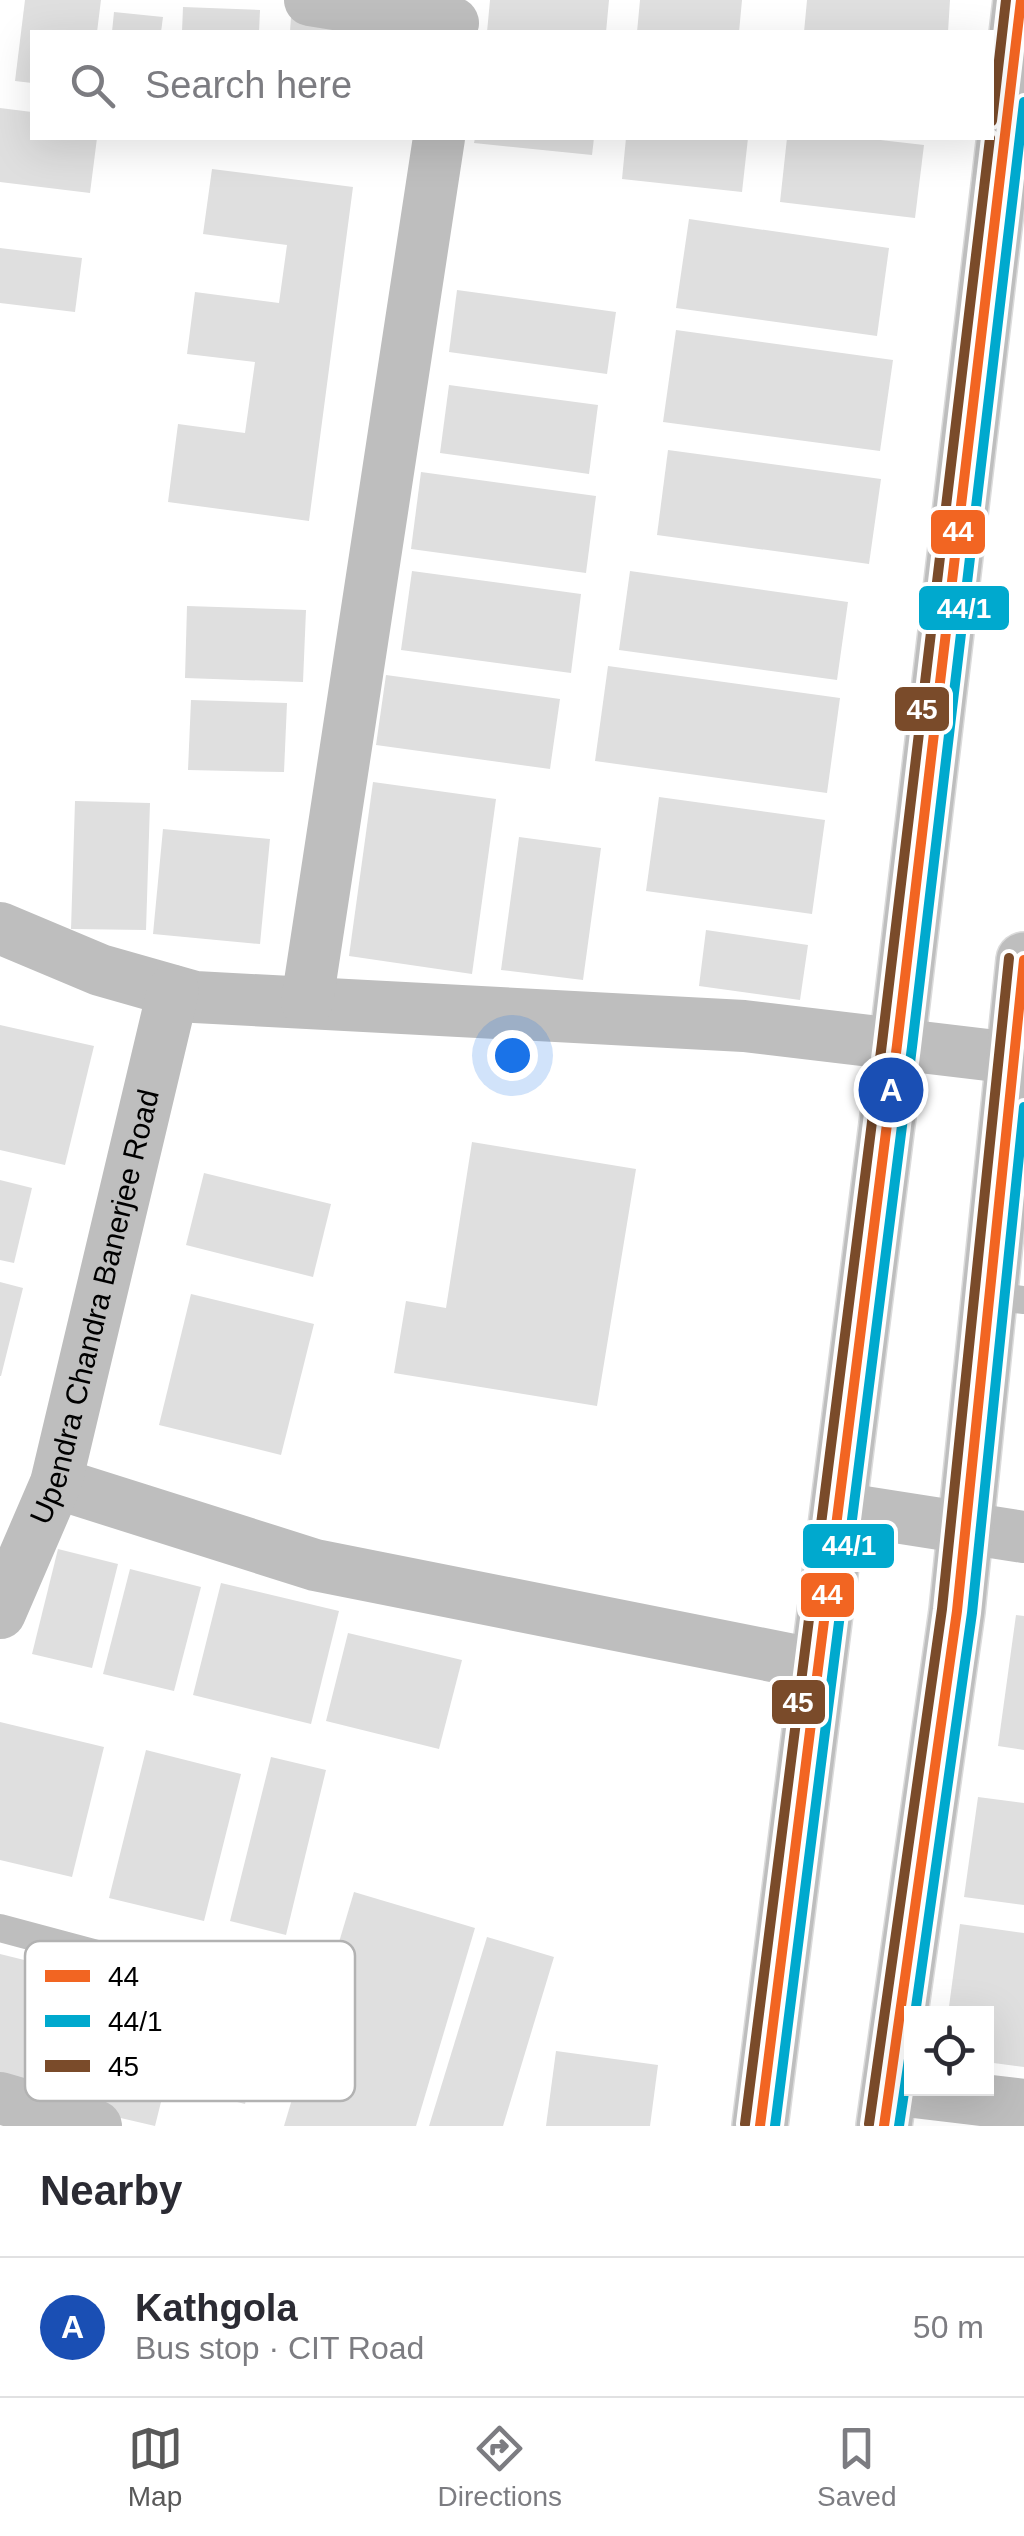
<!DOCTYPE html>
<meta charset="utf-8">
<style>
body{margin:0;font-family:Helvetica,sans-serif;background:#f7f7f7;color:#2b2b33}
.controls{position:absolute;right:30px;bottom:30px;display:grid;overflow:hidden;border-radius:0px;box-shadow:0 10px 40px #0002}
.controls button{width:90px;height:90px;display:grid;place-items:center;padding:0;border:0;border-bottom:2px solid #e1e1e2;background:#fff;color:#2b2b33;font:50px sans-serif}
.you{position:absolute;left:512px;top:1055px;width:35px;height:35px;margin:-25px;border:8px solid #fff;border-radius:50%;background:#1a73e8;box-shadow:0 0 0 15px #1a73e833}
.badge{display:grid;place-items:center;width:65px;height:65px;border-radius:50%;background:#595959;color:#fff;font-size:32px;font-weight:700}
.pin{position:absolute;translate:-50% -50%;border:5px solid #fff;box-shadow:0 2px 10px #0006}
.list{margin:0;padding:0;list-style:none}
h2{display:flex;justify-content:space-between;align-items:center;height:130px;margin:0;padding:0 40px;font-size:42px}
h2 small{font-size:32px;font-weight:400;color:#7c7c81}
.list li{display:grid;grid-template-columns:65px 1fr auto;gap:30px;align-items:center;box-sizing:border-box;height:140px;padding:0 40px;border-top:2px solid #e1e1e2}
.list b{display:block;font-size:38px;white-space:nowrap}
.list p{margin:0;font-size:32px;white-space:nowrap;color:#7c7c81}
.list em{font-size:32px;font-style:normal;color:#7c7c81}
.icon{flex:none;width:55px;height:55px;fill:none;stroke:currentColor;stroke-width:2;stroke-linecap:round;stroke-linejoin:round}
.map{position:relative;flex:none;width:1024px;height:2126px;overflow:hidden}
.search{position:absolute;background:#fff;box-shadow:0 10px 40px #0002;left:30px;right:30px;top:30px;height:110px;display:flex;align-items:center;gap:25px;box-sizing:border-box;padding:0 35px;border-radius:0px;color:#7c7c81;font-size:38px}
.sheet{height:270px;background:#fff}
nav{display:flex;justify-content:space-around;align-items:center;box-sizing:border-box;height:140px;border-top:2px solid #e1e1e2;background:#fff;font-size:28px;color:#7c7c81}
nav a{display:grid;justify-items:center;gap:5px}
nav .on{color:#595959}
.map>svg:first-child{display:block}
</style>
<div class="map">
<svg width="1024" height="2126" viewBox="0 0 1024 2126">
<rect width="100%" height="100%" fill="#fff"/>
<g fill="#dfdfdf">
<polygon points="25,0 101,0 97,32 32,32 32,83 15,81"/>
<polygon points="490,0 609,0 606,32 487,32"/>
<polygon points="640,0 742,0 739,32 637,32"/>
<polygon points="807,0 950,0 948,32 804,32"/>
<polygon points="183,7 260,10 259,32 182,32"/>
<polygon points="114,12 163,17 161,32 112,32"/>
<polygon points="291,17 380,32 290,32"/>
<polygon points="0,108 32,112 32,138 97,138 90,193 0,182"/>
<polygon points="475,138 594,138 592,155 474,143"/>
<polygon points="626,138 748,138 742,192 622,179"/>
<polygon points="787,138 863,138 924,145 915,218 780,202"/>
<polygon points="212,169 353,187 309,521 168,502 178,424 245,433 255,362 187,354 195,292 279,303 287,245 203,234"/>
<polygon points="689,219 889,248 877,336 676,308"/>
<polygon points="0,248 82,258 75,312 0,303"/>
<polygon points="457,290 616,312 607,374 449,352"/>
<polygon points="676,330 893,360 880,451 663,422"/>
<polygon points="449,385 598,405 589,474 440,453"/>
<polygon points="668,450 881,479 869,564 657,535"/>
<polygon points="421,472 596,496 586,573 411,549"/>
<polygon points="412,571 581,594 571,673 401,650"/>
<polygon points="630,571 848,602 837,680 619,650"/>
<polygon points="187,606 306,610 303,682 185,678"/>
<polygon points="608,666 840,698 827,793 595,761"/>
<polygon points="386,675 560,699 550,769 376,745"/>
<polygon points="191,700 287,703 284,772 188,770"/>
<polygon points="373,782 496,799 472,974 349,956"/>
<polygon points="659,797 825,820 812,914 646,891"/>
<polygon points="75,801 150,803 146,930 71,929"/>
<polygon points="163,829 270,839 260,944 153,934"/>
<polygon points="519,837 601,848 583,980 501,970"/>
<polygon points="706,930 808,945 800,1000 699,986"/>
<polygon points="0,1025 94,1046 65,1165 0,1150"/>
<polygon points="472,1142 636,1169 597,1406 394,1373 406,1301 446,1308"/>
<polygon points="204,1173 331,1204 313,1277 186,1245"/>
<polygon points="0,1180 32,1188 14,1263 0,1260"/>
<polygon points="0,1282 23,1288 1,1376 0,1376"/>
<polygon points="191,1294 314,1324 281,1455 159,1425"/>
<polygon points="58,1549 118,1564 92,1668 32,1654"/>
<polygon points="130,1569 201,1587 174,1691 103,1674"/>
<polygon points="221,1583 339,1611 311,1724 193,1695"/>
<polygon points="1016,1615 1024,1616 1024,1750 998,1746"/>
<polygon points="348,1633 462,1660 439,1749 326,1721"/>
<polygon points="0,1722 104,1747 72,1877 0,1860"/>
<polygon points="146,1750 241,1774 204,1921 109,1898"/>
<polygon points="271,1757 326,1770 286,1935 230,1921"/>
<polygon points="978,1797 1024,1803 1024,1905 964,1897"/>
<polygon points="354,1892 475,1928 416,2126 284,2126"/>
<polygon points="960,1924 1024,1933 1024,2067 986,2062 986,2014 948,2014"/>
<polygon points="487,1937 554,1957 503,2126 429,2126"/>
<polygon points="222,1947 281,1962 245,2104 186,2089"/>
<polygon points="0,1954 61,1969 30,2093 0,2086"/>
<polygon points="84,1977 186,2002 155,2126 52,2102"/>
<polygon points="556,2051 658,2065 650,2126 546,2126"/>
</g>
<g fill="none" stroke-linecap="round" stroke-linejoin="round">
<g stroke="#dbdbdb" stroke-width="58">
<g id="primary">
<polyline points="760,2126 897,1045 1021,0"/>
<polyline points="884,2126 957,1611 1024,960"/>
</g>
</g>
<g stroke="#bebebe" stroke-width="28">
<polyline points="989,1296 1024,1300"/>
<polyline points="0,1928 198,1981"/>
</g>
<g stroke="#bebebe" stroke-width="52">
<polyline points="310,0 453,23"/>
<polyline points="0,928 100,970 195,997 744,1026 1013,1058"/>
<polyline points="307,1002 439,138"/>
<polyline points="56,1483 315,1565 818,1665"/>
<polyline points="838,1508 1024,1537"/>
<path id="s1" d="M0 1613 56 1483 173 991"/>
<polyline points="889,2089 1024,2105"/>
<polyline points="0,2098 96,2126"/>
</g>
<use href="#primary" stroke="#bebebe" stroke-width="55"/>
<g stroke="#fff" stroke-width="18">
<g id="bus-1">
<polyline points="760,2126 897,1045 1021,0"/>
<polyline points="884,2126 957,1611 1024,960"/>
</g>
</g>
<g stroke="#fff" stroke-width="18">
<g id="bus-2">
<polyline points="915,2014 972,1613 1024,1107"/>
<polyline points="775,2126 912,1047 1024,102"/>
<polyline points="899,2126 912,2039"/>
</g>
</g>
<g stroke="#fff" stroke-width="18">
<g id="bus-3">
<polyline points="992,121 1006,0"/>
<polyline points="745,2124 882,1043 990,138"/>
<polyline points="869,2124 942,1609 1009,958"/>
</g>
</g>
<use href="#bus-1" stroke="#f26522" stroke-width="10"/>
<use href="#bus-2" stroke="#00a9ce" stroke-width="10"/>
<use href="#bus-3" stroke="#7a4b2a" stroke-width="10"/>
</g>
<g text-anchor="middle" stroke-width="8" stroke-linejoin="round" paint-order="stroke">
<g font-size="30" fill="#000" stroke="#fff">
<text dy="10" stroke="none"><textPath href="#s1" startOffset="322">Upendra Chandra Banerjee Road</textPath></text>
</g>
</g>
<rect x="25" y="1941" width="330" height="160" rx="15" fill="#fff" stroke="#b2b2b2" stroke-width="2.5"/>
<rect x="45" y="1970" width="45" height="12" fill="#f26522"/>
<rect x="45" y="2015" width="45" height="12" fill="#00a9ce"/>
<rect x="45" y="2060" width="45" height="12" fill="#7a4b2a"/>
<g font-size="28" fill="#000">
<text x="108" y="1986">44</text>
<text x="108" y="2031">44/1</text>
<text x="108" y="2076">45</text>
</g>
<g stroke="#fff" stroke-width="4">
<rect x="929" y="508" width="58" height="48" rx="10" fill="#f26522"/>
<rect x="917" y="584" width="94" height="48" rx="10" fill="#00a9ce"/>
<rect x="893" y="685" width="58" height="48" rx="10" fill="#7a4b2a"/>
<rect x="801" y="1522" width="95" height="48" rx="10" fill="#00a9ce"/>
<rect x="799" y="1571" width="57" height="48" rx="10" fill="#f26522"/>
<rect x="770" y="1678" width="57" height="48" rx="10" fill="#7a4b2a"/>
</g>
<g font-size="28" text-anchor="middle" font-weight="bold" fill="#fff">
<text x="958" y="541">44</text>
<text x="964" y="618">44/1</text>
<text x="922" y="719">45</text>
<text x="849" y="1555">44/1</text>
<text x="827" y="1604">44</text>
<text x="798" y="1712">45</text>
</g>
</svg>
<div class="controls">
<button><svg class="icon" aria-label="locate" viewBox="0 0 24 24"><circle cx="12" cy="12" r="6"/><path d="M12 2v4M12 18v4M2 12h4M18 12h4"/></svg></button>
</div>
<div class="you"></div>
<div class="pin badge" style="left:891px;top:1090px;background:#1a4fb4">A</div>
<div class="search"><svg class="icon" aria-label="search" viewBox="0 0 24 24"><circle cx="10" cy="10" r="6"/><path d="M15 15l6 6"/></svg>Search here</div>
</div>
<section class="sheet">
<h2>Nearby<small></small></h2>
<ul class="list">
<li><span class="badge" style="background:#1a4fb4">A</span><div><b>Kathgola</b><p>Bus stop · CIT Road</p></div><em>50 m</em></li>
</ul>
</section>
<nav>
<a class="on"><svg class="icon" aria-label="map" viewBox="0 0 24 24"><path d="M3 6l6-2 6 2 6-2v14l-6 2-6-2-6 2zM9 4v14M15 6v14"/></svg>Map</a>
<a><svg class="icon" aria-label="directions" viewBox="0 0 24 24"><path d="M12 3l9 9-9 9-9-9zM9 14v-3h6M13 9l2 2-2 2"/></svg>Directions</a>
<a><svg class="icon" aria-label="saved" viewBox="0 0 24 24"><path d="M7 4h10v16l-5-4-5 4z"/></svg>Saved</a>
</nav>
